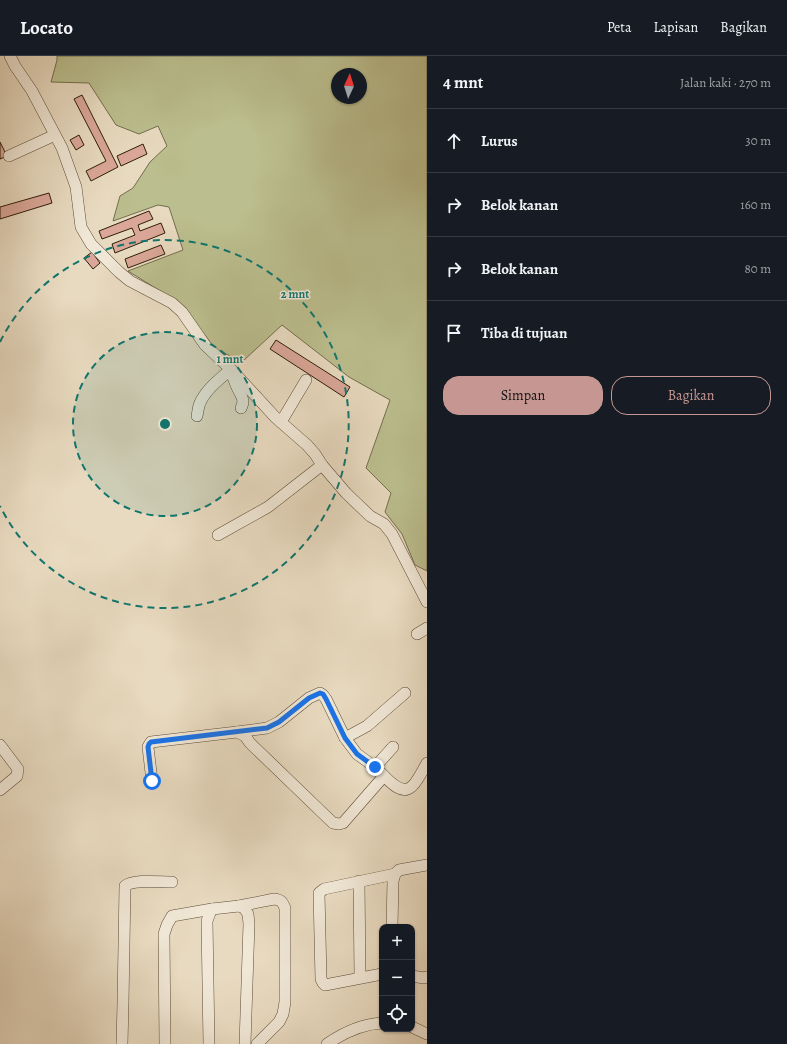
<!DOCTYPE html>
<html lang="id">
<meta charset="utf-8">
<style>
body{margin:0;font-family:Alegreya,serif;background:#242831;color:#f1f3f6}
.controls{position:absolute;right:12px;bottom:12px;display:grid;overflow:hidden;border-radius:8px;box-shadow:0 1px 3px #0004}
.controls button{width:36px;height:36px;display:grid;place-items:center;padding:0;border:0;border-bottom:1px solid #363941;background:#171b24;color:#f1f3f6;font:20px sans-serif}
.compass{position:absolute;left:331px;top:12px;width:36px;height:36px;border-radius:50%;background:#171b24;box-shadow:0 1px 3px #0004;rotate:4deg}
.stop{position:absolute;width:12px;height:12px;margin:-9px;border:3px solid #1a73e8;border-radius:50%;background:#fff}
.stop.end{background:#1a73e8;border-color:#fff;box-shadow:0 1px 4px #0008}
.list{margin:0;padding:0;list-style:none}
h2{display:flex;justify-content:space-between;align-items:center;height:52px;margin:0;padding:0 16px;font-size:17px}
h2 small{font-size:13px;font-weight:400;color:#9ea1a6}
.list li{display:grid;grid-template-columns:26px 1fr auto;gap:12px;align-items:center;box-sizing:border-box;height:64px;padding:0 16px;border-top:1px solid #363941}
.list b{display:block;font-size:15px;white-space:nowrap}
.list em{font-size:13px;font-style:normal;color:#9ea1a6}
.actions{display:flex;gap:8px;padding:12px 16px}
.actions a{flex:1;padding:9px 0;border:1px solid #c59692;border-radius:16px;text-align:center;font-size:14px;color:#c59692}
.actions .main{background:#c59692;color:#111}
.icon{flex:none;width:22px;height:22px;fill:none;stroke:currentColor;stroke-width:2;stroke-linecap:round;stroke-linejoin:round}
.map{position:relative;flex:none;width:427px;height:988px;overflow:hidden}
header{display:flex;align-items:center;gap:24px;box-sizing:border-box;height:56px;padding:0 20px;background:#171b24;border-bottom:1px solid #363941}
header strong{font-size:19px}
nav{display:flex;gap:22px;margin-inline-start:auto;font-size:14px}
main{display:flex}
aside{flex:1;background:#171b24}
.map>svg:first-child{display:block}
</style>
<header>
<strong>Locato</strong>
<nav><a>Peta</a><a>Lapisan</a><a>Bagikan</a></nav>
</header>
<main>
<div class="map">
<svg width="427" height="988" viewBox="0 0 427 988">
<rect width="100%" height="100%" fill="#e8dac0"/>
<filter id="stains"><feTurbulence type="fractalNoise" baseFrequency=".005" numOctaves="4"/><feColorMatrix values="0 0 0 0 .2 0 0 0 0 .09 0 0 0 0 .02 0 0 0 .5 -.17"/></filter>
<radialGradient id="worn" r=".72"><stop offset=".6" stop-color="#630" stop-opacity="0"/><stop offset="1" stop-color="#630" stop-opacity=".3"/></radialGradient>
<path fill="#bbbe8e" stroke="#746e4c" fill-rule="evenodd" d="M57 0H427V515L415 509 402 478 385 456 391 437 366 412 390 344 349 321 282 269 243 305 216 294 195 266 173 243 128 215 183 194 169 151 158 149 113 165 120 140 133 132 150 106 167 90 158 70 139 78 116 69 89 27 51 26 57 4ZM337 18H361V42H337Z"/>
<g fill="#daa798" stroke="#2d1d09">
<polygon points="82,39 118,111 91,125 86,115 106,105 74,43"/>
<polygon points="79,79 84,89 76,94 70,84"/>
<polygon points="0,86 7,100 0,103"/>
<polygon points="143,88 147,98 121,110 117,100"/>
<polygon points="49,137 52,147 0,163 0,151"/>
<polygon points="149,155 153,163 138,169 140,175 161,167 165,177 115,197 112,188 135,179 132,172 102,183 99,175"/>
<polygon points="161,189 165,198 128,212 125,203"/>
<polygon points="92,196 100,207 93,213 84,202"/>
<polygon points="276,284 350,331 344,341 270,293"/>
</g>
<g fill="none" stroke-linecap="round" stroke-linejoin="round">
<g stroke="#5c4c37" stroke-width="12">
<g id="minor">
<polyline points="10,0 15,10 32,35 62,92 76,131 81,171 91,188 119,216 130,225 172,247 182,256 205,289 224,307 231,313 275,361 307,389 315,398 322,409 346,437 370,460 384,468 392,478 427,546"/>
<polyline points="9,100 55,79"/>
<path d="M232 319C234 323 235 327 237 331 240 339 246 343 241 352"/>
<path d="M197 360C198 356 198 351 200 347 206 333 220 323 231 313"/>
<polyline points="281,366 306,324"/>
<polyline points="218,479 268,451 322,409"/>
<polyline points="417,578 427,572"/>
<polyline points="237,676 267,672 279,666 309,642 320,637 323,639 326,643 345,682 357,698 375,711 384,720"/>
<polyline points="345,682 367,670 405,637"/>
<polyline points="0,689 18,713 17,720 0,734"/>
<polyline points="375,711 393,691"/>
<path d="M152 725 148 691 149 689 151 686 237 676 245 680 250 687 333 767 339 768 343 767 384 720C390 726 402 739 411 731 416 728 424 712 427 707"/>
<polyline points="359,825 360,921"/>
<path d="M239 850 274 843C281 844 282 845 285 852V946L283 958 279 966 257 988"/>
<polyline points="392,871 393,825 395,818 399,814 427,809"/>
<polyline points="382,918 325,929 323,927 321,923 319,837 324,833 395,818"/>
<polyline points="412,920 424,922 427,921"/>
<polyline points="412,971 427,978"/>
<path d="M122 988 123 947 125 830C133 823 160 826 172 826"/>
<polyline points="165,988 164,878 167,869 172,860 212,853"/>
<polyline points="209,988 207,865 210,857 212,853 239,850 244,852 248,858 249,868 245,988"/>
<path d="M327 988C343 977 362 968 382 967"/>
</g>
</g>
<use href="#minor" stroke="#f0e7d6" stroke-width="11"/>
</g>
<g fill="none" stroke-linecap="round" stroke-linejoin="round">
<polyline stroke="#1a73e8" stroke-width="5" points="152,725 148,691 149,688 151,686 267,672 279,666 309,642 320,637 323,638 326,643 345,682 357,698 375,711"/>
</g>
<circle cx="165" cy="368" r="92" fill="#0f766e" fill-opacity=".12"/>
<g fill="none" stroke="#0f766e" stroke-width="2" stroke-dasharray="7 5">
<circle cx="165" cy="368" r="92"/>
<path d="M0 286A184 184 0 1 1 0 450"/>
</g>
<circle cx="165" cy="368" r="6" fill="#0f766e" stroke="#f0e7d6" stroke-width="2"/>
<g font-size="12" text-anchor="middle" font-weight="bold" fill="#0f766e" stroke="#f0e7d6" stroke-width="3" stroke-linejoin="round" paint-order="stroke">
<text x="295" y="242">2 mnt</text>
<text x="230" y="307">1 mnt</text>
</g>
<rect width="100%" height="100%" filter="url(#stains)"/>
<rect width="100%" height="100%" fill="url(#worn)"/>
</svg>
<div class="controls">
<button>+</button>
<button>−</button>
<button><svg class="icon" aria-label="locate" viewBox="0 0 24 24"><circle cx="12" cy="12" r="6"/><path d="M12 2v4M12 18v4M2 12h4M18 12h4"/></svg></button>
</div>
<svg class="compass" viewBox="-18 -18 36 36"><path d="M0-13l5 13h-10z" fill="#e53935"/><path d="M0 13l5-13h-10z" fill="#9ea1a6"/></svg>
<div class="stop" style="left:152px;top:725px"></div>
<div class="stop end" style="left:375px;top:711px"></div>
</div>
<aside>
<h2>4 mnt<small>Jalan kaki · 270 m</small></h2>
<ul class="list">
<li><svg class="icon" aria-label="ahead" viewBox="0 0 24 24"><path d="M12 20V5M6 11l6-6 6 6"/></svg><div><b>Lurus</b></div><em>30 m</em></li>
<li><svg class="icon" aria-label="right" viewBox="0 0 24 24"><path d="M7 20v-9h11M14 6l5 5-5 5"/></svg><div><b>Belok kanan</b></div><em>160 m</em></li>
<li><svg class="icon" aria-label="right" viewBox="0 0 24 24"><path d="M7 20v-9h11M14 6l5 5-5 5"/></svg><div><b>Belok kanan</b></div><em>80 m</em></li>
<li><svg class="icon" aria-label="arrive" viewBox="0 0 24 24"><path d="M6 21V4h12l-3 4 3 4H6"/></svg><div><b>Tiba di tujuan</b></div></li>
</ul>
<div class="actions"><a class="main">Simpan</a><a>Bagikan</a></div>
</aside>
</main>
